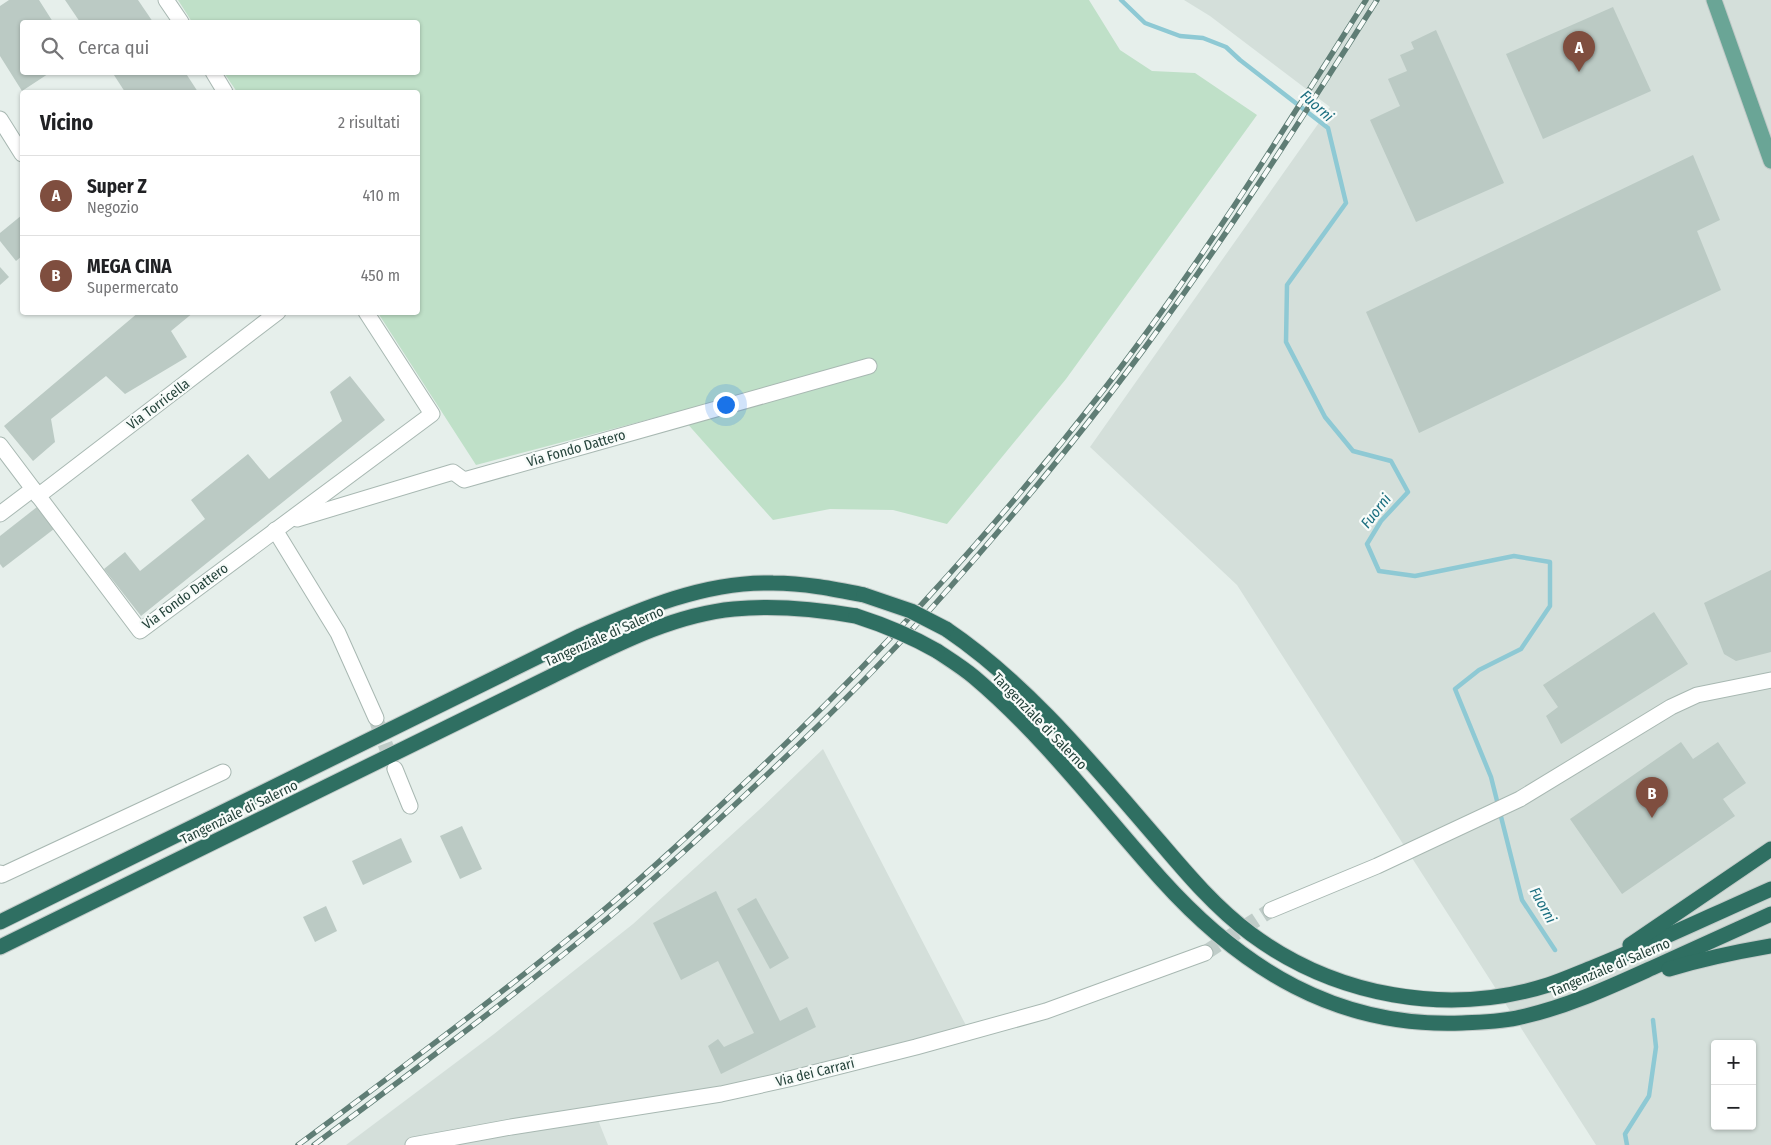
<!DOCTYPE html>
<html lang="it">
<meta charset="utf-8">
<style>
body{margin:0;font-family:"Fira Sans Condensed",sans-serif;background:#f6f6f6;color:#202124}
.controls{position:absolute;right:15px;bottom:15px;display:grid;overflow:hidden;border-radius:5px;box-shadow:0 1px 4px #0004}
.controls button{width:45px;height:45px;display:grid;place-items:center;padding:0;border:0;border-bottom:1px solid #e0e0e0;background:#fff;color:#202124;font:25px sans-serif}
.you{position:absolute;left:725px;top:404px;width:18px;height:18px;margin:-12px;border:4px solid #fff;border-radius:50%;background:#1a73e8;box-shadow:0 0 0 8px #1a73e833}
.badge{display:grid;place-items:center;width:32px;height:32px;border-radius:50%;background:#7f4e3f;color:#fff;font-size:16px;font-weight:700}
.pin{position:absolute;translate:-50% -41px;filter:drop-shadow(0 1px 2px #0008)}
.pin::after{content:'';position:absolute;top:26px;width:18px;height:15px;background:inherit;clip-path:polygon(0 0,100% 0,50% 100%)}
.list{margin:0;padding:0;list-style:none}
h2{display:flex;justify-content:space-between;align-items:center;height:65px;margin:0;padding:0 20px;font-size:21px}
h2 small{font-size:16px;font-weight:400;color:#757577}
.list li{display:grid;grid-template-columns:32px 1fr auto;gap:15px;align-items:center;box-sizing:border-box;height:80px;padding:0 20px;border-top:1px solid #e0e0e0}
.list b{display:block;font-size:19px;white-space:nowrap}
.list p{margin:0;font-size:16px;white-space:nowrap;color:#757577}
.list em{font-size:16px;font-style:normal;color:#757577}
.icon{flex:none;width:28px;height:28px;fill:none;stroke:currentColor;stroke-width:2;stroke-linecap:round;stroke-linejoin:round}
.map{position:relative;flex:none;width:1771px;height:1145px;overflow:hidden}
.search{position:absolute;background:#fff;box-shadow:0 1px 4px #0004;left:20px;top:20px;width:400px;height:55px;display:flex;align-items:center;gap:12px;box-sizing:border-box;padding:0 18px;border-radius:5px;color:#757577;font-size:19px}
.panel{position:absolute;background:#fff;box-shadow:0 1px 4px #0004;left:20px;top:90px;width:400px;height:225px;border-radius:5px}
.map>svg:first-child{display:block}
</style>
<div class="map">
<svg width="1771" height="1145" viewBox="0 0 1771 1145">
<rect width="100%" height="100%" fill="#e6efeb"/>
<g fill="#d4dfda" fill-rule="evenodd">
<path d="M1184 0H1771V1145H1596L1237 585 1090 447 1330 107 1210 16ZM1715 1044H1752V1126H1715Z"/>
<polygon points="823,749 973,1039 598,1120 608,1145 346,1145 494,1034 633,924 759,810"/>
</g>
<polygon fill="#bfe0c8" points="178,0 1089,0 1120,50 1152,71 1195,73 1257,115 1066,379 947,524 893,510 830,509 773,520 677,412 476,465 378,313 418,312 418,92 237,92 224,73 418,72 418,22 192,22"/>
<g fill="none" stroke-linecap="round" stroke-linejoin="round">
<g stroke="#8ec9d4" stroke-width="4.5">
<polyline points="1121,0 1145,23 1180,36 1203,38 1226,47 1240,60 1328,128 1346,203 1287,285 1286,342 1325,417 1353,451 1391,461 1408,492 1381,521 1367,544 1379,571 1415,576 1514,556 1550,562 1550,606 1521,649 1479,670 1455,689 1491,777 1522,900 1555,950"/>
<polyline points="1627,1145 1625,1134 1649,1096 1656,1047 1653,1020"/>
</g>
</g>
<g fill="#bbcac4">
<polygon points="9,0 39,0 53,22 22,22 22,72 51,72 22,91 0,56 0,6"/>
<polygon points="65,0 138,0 153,22 80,22"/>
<polygon points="1613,7 1651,91 1543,139 1506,54"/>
<polygon points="1436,30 1504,183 1416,222 1370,120 1400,106 1388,79 1407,71 1400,55 1414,49 1411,42"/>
<polygon points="112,72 185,72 198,92 125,92"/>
<polygon points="1693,155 1720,220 1697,231 1721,290 1419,433 1366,312"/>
<polygon points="22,215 22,256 16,261 0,241 0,233"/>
<polygon points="0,267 9,277 0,285"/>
<polygon points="139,312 194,312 171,331 187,357 125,394 106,376 51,419 55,442 33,461 4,426"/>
<polygon points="350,376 385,420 141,616 104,569 125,552 140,571 205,519 191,500 248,454 269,479 342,421 330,392"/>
<polygon points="37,507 54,529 3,568 0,564 0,536"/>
<polygon points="1771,570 1771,652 1736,661 1724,654 1704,603"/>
<polygon points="1654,612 1688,664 1561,744 1546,716 1558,707 1543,685"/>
<polygon points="1681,742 1693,759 1718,742 1746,783 1723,799 1735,816 1622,894 1570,819"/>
<polygon points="462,826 482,869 460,879 440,836"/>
<polygon points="401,838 412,862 363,885 352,861"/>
<polygon points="716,891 780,1021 807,1007 816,1027 721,1074 708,1046 718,1039 724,1047 754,1033 718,961 681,980 653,923"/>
<polygon points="756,898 789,958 770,969 737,909"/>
<polygon points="326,906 337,931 315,942 303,917"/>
</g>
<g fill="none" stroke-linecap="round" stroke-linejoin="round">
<g stroke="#bfccc8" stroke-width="15" stroke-dasharray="15 8" stroke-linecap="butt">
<polyline points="377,722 394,768"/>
<polyline points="1205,953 1271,910"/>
</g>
<g stroke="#a8b8b2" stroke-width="17">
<g id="minor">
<polyline points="166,0 181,22"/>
<polyline points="213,72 225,92"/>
<polyline points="0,119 22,154"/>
<polyline points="0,445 140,631 432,414 366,312"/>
<polyline points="38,496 278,312"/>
<polyline points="0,514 33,489"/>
<polyline points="297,519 453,472 464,480 869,366"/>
<polyline points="275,530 338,633 376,718"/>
<polyline points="395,769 410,806"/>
<polyline points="0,873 2,875 223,772"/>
<polyline points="1271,910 1377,866 1520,799 1671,707 1697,695 1771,680"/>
<polyline points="413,1145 511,1127 721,1094 793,1078 916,1047 1046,1011 1205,953"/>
</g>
</g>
<g stroke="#c2cac8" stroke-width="17">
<polyline id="major" points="1714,0 1771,161"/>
</g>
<g stroke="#c2cac8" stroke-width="17">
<g id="highway">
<path d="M946 629C1029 685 1095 767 1160 842 1188 875 1216 908 1251 934 1335 996 1447 1017 1548 985 1563 980 1579 973 1594 967 1654 943 1712 915 1771 889"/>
<path d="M937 651C949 659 962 667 974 677 1044 736 1100 811 1161 879 1242 969 1337 1028 1462 1023 1481 1022 1502 1022 1521 1017 1567 1007 1610 987 1652 968 1692 950 1731 932 1771 914"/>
<path d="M0 922 580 636C641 609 705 581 773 583 804 583 834 589 864 595"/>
<polyline points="1630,945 1771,849"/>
<path d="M0 947 552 676C610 648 670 615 734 609 775 605 816 609 856 616"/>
<path d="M1669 969C1703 959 1736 952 1771 946"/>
</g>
</g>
<use href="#minor" stroke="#fff" stroke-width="15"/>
<use href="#major" stroke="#6aa596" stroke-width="15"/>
<use href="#highway" stroke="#2f6f62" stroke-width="15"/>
<g stroke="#5f7d75" stroke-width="5.5">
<g id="rail">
<path d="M298 1145C400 1069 502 994 600 913 647 874 691 833 736 791 869 667 993 532 1105 388 1200 265 1283 131 1366 0"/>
<path d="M314 1145C413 1071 513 997 608 918 659 875 707 831 755 786 815 730 874 672 928 612 1004 527 1077 440 1144 349 1227 236 1302 118 1377 0"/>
</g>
</g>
<use href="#rail" stroke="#f7fbf9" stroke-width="4" stroke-dasharray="11" stroke-linecap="butt"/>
<g stroke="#c2cac8" stroke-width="17" stroke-linecap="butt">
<g id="highway-bridge">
<polyline points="864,595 911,611 946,629"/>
<path d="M856 616C884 625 911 636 937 651"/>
</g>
</g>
<use href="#highway-bridge" stroke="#2f6f62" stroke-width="15"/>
</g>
<g text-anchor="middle" stroke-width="4.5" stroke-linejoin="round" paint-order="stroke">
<g font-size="14" fill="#24423a" stroke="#f7fbf9">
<text transform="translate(158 404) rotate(-37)" y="5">Via Torricella</text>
<text transform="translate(576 448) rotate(-16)" y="5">Via Fondo Dattero</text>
<text transform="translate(185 596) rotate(-36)" y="5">Via Fondo Dattero</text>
<text transform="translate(604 636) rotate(-24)" y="5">Tangenziale di Salerno</text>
<text transform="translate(1040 721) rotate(46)" y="5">Tangenziale di Salerno</text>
<text transform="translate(239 812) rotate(-26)" y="5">Tangenziale di Salerno</text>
<text transform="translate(1610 967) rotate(-23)" y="5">Tangenziale di Salerno</text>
<text transform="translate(815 1072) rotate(-14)" y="5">Via dei Carrari</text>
</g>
<g font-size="15" font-style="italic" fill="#1c6f80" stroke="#f7fbf9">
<text transform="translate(1317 106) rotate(42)" y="5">Fuorni</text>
<text transform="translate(1376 511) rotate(-52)" y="5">Fuorni</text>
<text transform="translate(1543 905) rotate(61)" y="5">Fuorni</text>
</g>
</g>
</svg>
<div class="controls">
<button>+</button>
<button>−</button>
</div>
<div class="you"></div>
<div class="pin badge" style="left:1579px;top:72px">A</div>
<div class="pin badge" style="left:1652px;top:818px">B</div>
<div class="search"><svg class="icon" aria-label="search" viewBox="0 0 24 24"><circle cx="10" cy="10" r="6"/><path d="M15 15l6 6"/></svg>Cerca qui</div>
<section class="panel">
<h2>Vicino<small>2 risultati</small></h2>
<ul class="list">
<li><span class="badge">A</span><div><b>Super Z</b><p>Negozio</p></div><em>410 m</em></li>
<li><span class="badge">B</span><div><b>MEGA CINA</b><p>Supermercato</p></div><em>450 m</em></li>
</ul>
</section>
</div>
